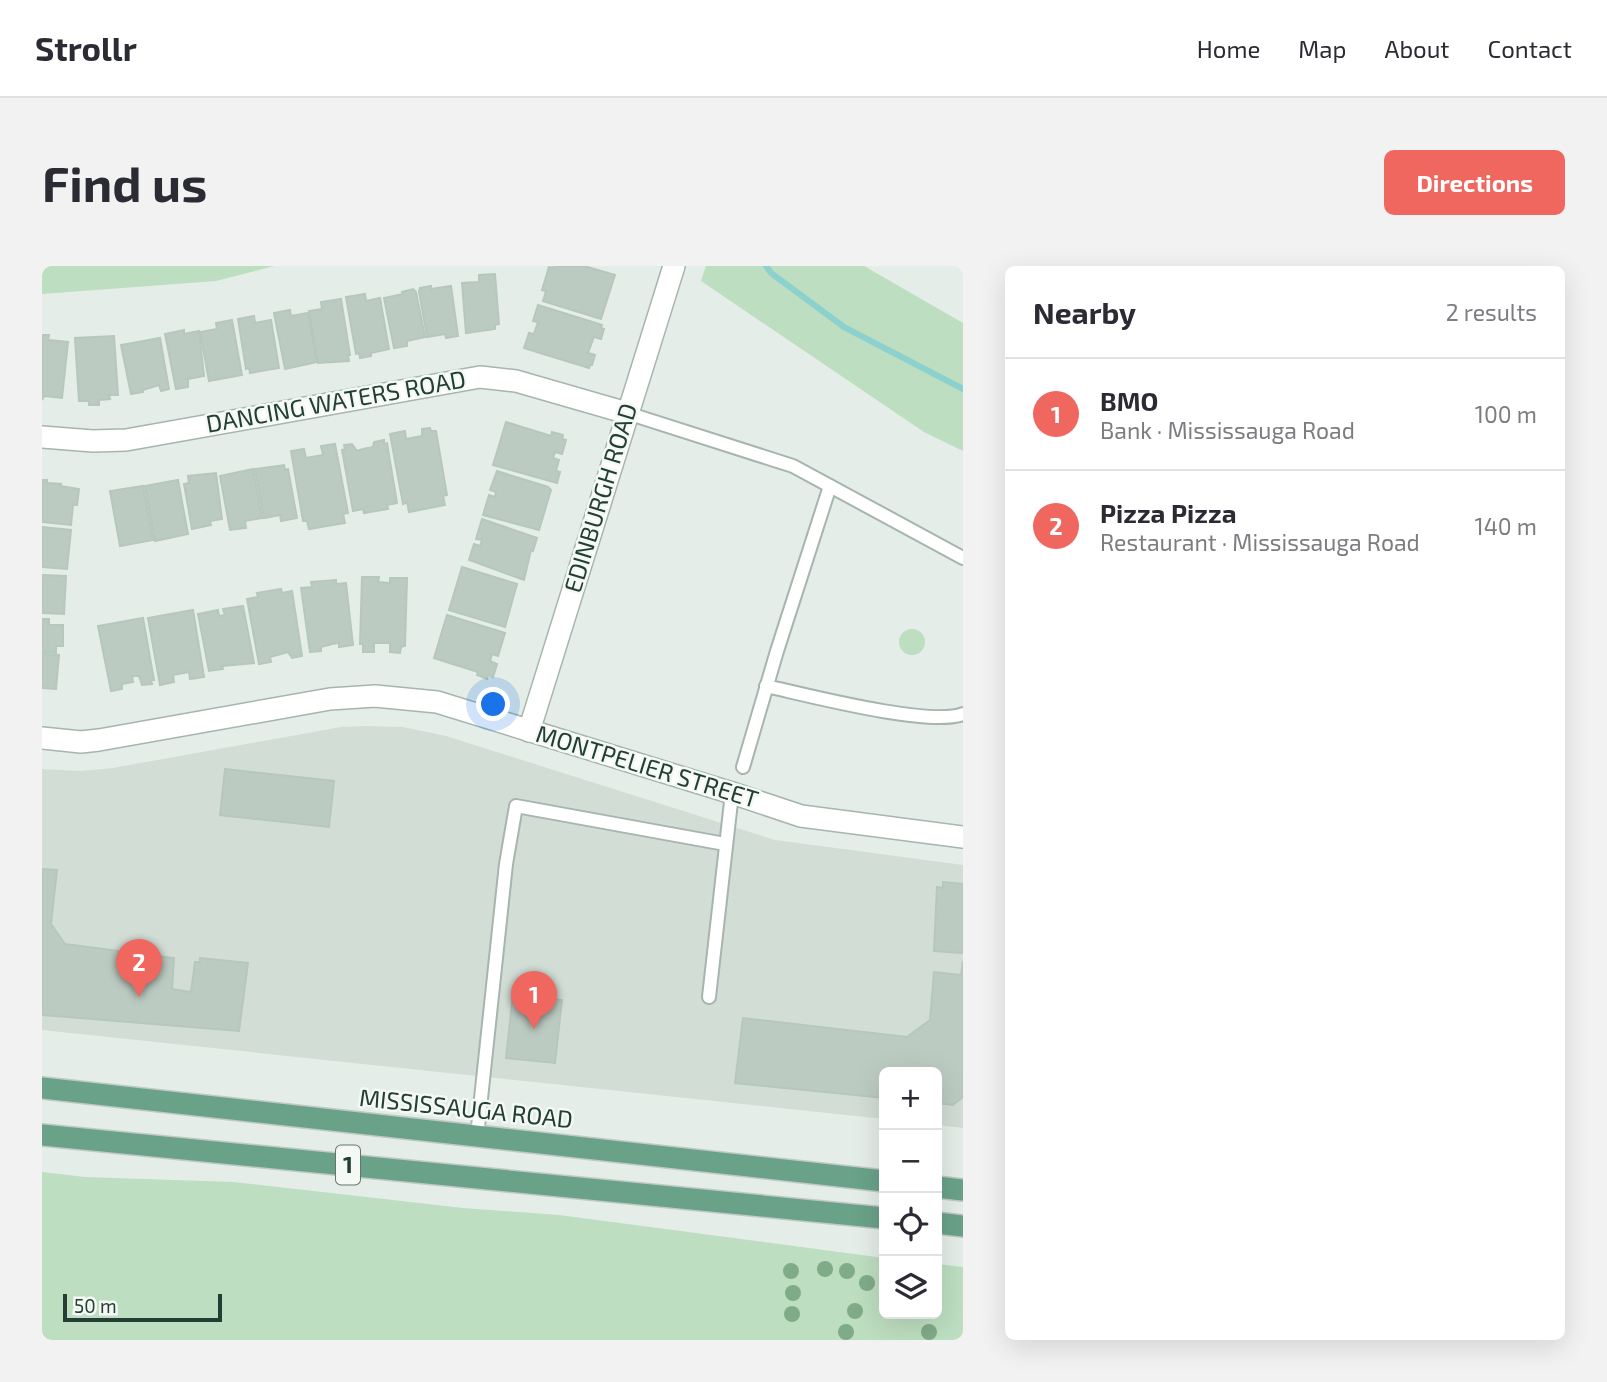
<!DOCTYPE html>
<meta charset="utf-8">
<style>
body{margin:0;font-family:"Exo 2",sans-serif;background:#f2f2f3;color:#2b2b33}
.controls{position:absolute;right:21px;bottom:21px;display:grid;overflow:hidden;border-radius:10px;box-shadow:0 7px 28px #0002}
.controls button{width:63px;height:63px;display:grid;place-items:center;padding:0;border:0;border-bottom:2px solid #e1e1e2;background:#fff;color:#2b2b33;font:35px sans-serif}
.scale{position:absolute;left:21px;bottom:18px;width:159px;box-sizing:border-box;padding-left:7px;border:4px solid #233e32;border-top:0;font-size:19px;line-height:24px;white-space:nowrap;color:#233e32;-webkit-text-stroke:5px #f4f9f6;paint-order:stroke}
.you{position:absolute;left:452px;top:439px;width:24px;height:24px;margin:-18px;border:5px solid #fff;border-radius:50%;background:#1a73e8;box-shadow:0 0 0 10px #1a73e833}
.badge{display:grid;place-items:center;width:46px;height:46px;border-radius:50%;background:#ef675f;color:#fff;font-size:23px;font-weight:700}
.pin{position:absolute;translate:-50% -58px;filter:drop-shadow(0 2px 4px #0008)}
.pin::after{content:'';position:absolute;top:37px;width:24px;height:21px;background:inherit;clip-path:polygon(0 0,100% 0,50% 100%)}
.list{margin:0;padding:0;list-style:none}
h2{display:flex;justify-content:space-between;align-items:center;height:91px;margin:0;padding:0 28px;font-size:30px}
h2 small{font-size:23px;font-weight:400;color:#7c7c81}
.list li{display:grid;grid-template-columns:46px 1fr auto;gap:21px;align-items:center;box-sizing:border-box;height:112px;padding:0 28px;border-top:2px solid #e1e1e2}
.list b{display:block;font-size:26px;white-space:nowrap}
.list p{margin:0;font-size:23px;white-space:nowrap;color:#7c7c81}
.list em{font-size:23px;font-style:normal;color:#7c7c81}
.icon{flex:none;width:38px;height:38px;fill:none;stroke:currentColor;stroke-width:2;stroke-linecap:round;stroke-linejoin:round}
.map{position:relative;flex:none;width:921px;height:1074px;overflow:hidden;border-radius:10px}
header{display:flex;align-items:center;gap:42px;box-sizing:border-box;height:98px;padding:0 35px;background:#fff;border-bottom:2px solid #e1e1e2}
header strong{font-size:33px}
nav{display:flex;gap:38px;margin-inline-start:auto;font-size:24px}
.intro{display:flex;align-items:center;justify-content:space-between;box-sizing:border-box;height:168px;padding:0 42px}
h1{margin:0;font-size:49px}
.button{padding:18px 32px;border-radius:10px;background:#ef675f;color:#fff;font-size:24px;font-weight:700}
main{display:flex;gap:42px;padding:0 42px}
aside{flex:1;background:#fff;border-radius:10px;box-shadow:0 7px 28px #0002}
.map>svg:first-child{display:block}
</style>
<header>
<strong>Strollr</strong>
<nav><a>Home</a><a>Map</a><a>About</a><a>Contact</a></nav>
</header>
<div class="intro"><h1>Find us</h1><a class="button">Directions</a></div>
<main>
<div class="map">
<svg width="921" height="1074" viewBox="0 0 921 1074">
<rect width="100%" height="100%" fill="#e4ede7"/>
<polygon fill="#d2ddd6" points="322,460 361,461 404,470 733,574 921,599 921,862 895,859 895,806 842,806 842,853 0,764 0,503 39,505 71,502 299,461"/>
<g fill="#bddec0">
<polygon points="0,0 232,0 174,15 0,28"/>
<polygon points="664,0 822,0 921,57 921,185 882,166 659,15"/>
<circle cx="870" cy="376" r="13"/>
<polygon points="0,906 43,911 191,916 421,942 517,949 842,992 842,1048 895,1048 895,998 921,1001 921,1074 0,1074"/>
</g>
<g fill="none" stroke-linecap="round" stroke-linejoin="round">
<polyline stroke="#8dd1ce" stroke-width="6" points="724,0 729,7 802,61 921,123"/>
</g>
<g fill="#bccbc2" stroke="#b6c7bd" stroke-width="2">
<polygon points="512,0 542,0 573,9 559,53 501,35 504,25 500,24 507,1 511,2"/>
<polygon points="453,8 457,58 453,59 453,63 424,67 420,17 437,16 437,9"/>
<polygon points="389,20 389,23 409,20 416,70 404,72 403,68 385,71 377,25 378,22"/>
<polygon points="371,23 374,26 383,71 365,75 365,80 352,82 342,32 361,28 360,26"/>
<polygon points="323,28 324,35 338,32 347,83 329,87 329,90 318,92 317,87 314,88 304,31"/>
<polygon points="299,33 308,89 306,89 307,95 276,97 267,45 280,43 279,36"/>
<polygon points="496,39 560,59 559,62 562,63 559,73 552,71 546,87 553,89 550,99 548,99 547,102 482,82 487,67 492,68 496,56 491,55"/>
<polygon points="248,44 249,50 266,47 275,96 243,103 232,47"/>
<polygon points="212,50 213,57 229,54 237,102 208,107 207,102 204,103 196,53"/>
<polygon points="190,54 200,109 167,115 158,66 175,63 174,57"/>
<polygon points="142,64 142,68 157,65 162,110 146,113 146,121 134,123 123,68"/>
<polygon points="0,69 7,69 6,74 26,76 20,132 2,130 0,134"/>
<polygon points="72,70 76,129 67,129 68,133 57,134 57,139 47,139 47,135 37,135 33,72"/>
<polygon points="118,72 127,123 119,125 117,119 101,124 101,126 89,128 79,79"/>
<polygon points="464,156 509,170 510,166 521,169 520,173 524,174 520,188 513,186 511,192 517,194 514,205 518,206 515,217 451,199"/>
<polygon points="388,162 389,165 394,165 405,229 401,230 403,239 367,246 365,236 361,238 348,168 363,165 364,173 380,170 380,163"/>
<polygon points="342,174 342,178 345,177 355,237 345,239 346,243 322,247 321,243 311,245 300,184 303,183 302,179 310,178 315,185 321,183 331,181 332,176"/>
<polygon points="293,178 306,247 301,248 303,257 267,263 265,255 261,255 249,185 262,183 264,192 281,189 279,180"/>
<polygon points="242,199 243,204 246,203 255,252 239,255 238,249 222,252 213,203"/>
<polygon points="211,203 220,252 203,255 204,262 188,264 178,210"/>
<polygon points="455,205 506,221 509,224 497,264 441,249 447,229 453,231 454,226 448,224"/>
<polygon points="174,207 180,253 168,255 169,259 150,263 142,218 147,217 146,210"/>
<polygon points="0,214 5,214 5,217 19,218 18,220 37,223 35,239 31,239 29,259 0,256"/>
<polygon points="136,214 146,268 113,275 103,220"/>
<polygon points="101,220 111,274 78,280 68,225"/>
<polygon points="440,253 495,272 491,285 489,284 482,314 427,294 432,278 438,280 440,274 434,273"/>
<polygon points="0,261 29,264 25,303 0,301"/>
<polygon points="420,301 475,318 463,361 407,344"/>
<polygon points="0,309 24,310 22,348 0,347"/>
<polygon points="320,311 337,311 336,316 348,317 348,312 365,312 363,380 359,381 358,387 348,386 348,377 332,377 332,386 321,386 321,378 318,378"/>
<polygon points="294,314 294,318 304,317 311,379 297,381 297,377 290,378 279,381 279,385 268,386 259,322 270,321 269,316"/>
<polygon points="239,323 240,327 250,325 260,390 250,392 246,386 228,391 229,396 217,398 205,333 216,331 215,327"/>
<polygon points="201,340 212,397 180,400 181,403 167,405 156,348 176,344 177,350 183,349 181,343"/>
<polygon points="151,344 162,411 148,413 147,406 131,409 132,416 118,419 106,352"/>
<polygon points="405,349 463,367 456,390 450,388 448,395 455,398 451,411 446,409 445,413 435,409 436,406 392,392"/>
<polygon points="101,352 112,414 109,414 110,418 100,419 97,410 90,410 91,416 80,418 80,423 69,425 56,360"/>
<polygon points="0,353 7,353 7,359 21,359 21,380 14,380 14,387 0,386"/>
<polygon points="0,388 17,389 14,423 0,422"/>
<polygon points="183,503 292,515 287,561 178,549"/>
<polygon points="0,603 15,604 9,658 23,678 132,692 130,723 149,726 153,696 158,696 158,692 206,697 197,765 0,749"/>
<polygon points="901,616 921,618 921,687 892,685 895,621 901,622"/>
<polygon points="921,695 921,831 911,839 895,837 895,806 842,806 842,832 693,817 701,752 865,771 888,754 892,706 919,709"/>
<polygon points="471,728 520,734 513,797 464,792"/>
</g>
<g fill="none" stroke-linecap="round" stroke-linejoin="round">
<g stroke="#a6b5ad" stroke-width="16">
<g id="service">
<polyline points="585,147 751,200 921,292"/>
<path d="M724 420C765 429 887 461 921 448"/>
<polyline points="701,501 735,385 788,220"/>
<polyline points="667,731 690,527"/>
<polyline points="435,870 464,598 474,540 683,578"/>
</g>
</g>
<g stroke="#a6b5ad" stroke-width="24">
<g id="minor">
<polyline points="0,171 51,175 84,174 438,111 474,115 585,147"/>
<polyline points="487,465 632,0"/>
<polyline points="0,472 39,476 57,474 288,433 333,430 395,436 690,527 759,550 921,571"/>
</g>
</g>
<g stroke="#c1c9c6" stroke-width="24">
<g id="primary">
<polyline points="0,822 842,915"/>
<polyline points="0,869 842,952"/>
<polyline points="895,921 921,924"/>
<polyline points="895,957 921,960"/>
</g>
</g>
<use href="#service" stroke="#fff" stroke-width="12"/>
<use href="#minor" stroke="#fff" stroke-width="21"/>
<use href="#primary" stroke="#69a288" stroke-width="21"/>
</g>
<g fill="#80ab89">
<circle cx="783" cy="1003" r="8"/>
<circle cx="749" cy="1005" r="8"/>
<circle cx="805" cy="1005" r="8"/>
<circle cx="825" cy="1017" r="8"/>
<circle cx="751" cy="1027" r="8"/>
<circle cx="813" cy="1045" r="8"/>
<circle cx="750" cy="1048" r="8"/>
<circle cx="804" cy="1066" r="8"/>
<circle cx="887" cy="1066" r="8"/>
</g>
<g text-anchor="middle" stroke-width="5" stroke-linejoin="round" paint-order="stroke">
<rect fill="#f4f9f6" stroke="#62766d" stroke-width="2" x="294" y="879.5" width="24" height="39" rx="5"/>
<g font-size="23" font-weight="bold" fill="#233e32">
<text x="306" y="907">1</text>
</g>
<g font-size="24" fill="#233e32" stroke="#f4f9f6">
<text transform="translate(294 136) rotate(-10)" y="8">DANCING WATERS ROAD</text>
<text transform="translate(559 232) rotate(-73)" y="8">EDINBURGH ROAD</text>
<text transform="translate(605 501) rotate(17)" y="8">MONTPELIER STREET</text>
<text transform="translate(424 843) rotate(6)" y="8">MISSISSAUGA ROAD</text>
</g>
</g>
</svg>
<div class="controls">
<button>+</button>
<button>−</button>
<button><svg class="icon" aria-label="locate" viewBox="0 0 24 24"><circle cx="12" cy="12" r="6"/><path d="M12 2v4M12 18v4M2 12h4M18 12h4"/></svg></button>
<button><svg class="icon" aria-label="layers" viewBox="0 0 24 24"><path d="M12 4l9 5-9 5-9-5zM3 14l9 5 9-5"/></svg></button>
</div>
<div class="scale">50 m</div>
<div class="you"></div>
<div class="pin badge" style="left:492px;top:763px">1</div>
<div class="pin badge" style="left:97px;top:731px">2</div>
</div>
<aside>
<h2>Nearby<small>2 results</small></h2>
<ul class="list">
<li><span class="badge">1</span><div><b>BMO</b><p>Bank · Mississauga Road</p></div><em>100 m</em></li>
<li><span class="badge">2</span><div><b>Pizza Pizza</b><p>Restaurant · Mississauga Road</p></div><em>140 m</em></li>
</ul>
</aside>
</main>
